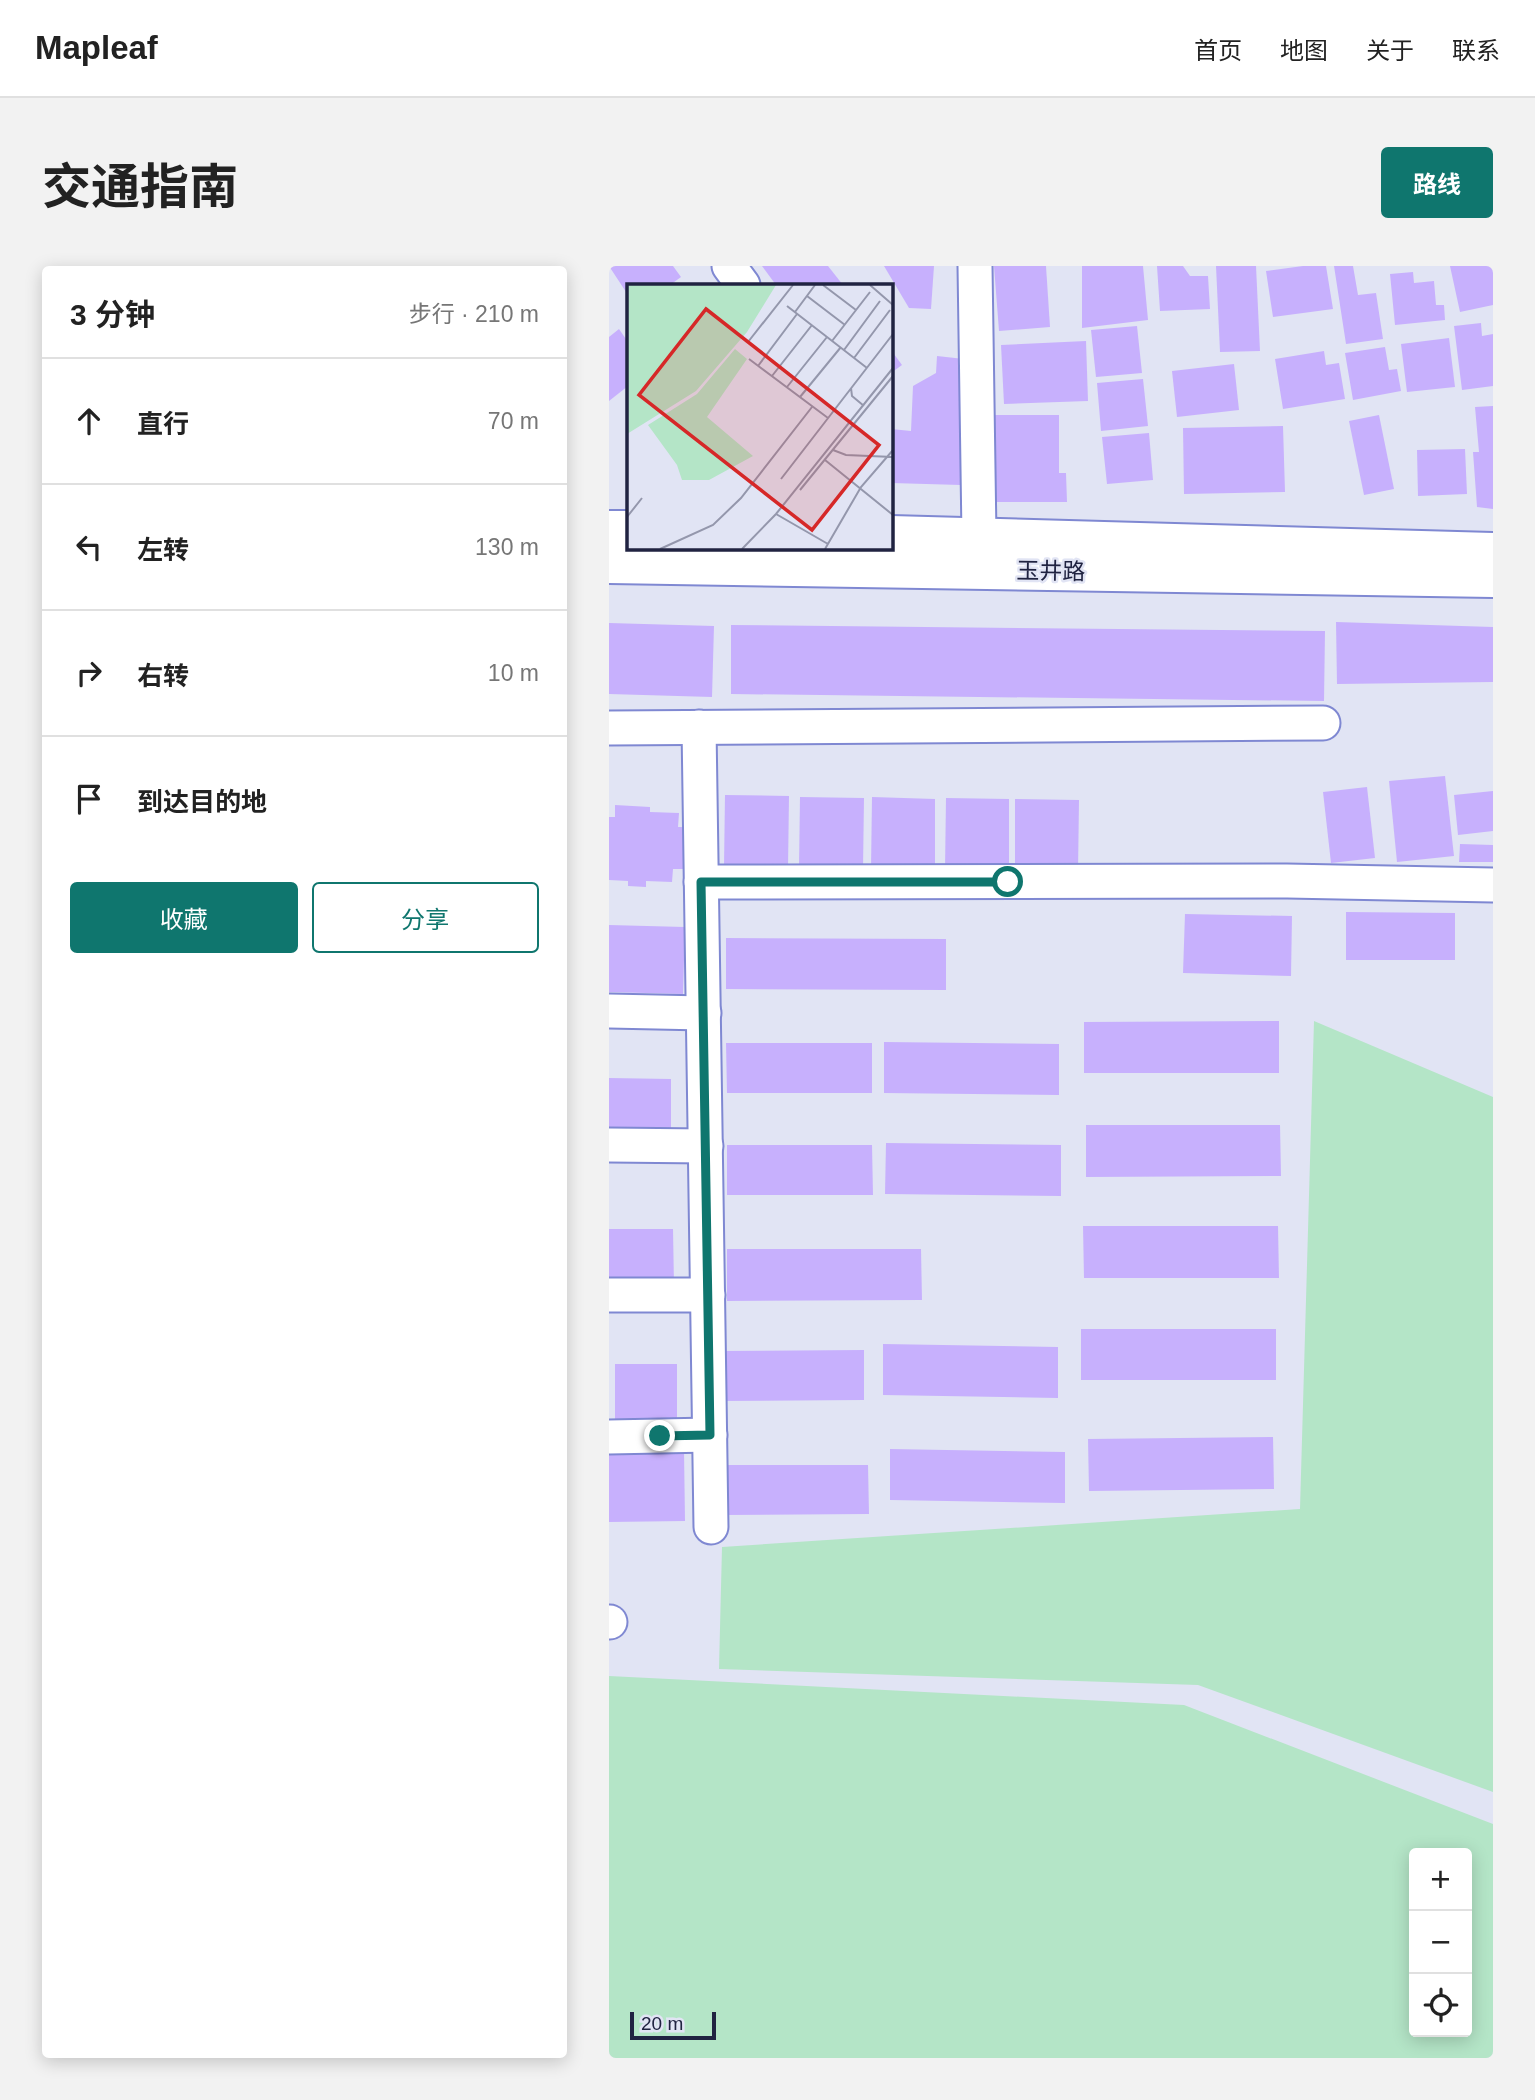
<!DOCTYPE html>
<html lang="zh">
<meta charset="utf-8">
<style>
body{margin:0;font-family:Arial,"Noto Sans SC",sans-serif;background:#f2f2f2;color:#222}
.controls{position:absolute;right:21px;bottom:21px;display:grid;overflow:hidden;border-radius:7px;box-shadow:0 4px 18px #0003}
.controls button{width:63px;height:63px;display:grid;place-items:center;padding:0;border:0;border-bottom:2px solid #e0e0e0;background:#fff;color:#222;font:35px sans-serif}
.scale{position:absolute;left:21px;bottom:18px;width:86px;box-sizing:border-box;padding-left:7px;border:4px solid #202341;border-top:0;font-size:19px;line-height:24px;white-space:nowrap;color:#202341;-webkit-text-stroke:5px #e1e4f4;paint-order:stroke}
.stop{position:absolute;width:21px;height:21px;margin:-16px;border:5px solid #0f766e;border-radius:50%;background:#fff}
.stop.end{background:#0f766e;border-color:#fff;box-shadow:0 2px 7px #0008}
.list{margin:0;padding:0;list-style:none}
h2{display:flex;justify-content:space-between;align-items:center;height:91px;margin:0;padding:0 28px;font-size:30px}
h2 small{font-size:23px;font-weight:400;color:#767676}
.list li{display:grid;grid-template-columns:46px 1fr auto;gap:21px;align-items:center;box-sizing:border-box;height:126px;padding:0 28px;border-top:2px solid #e0e0e0}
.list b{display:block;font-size:26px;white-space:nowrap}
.list em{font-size:23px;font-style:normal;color:#767676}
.actions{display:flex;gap:14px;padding:21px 28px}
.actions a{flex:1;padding:16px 0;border:2px solid #0f766e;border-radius:7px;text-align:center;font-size:24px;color:#0f766e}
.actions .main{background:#0f766e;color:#fff}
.icon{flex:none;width:38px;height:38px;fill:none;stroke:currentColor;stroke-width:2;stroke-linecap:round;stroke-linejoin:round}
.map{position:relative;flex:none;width:884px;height:1792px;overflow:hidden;border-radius:7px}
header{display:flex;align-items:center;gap:42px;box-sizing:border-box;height:98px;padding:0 35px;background:#fff;border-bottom:2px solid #e0e0e0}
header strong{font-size:33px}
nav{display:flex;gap:38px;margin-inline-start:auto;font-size:24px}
.intro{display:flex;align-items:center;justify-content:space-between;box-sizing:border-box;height:168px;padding:0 42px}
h1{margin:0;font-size:49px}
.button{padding:18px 32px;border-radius:7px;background:#0f766e;color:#fff;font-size:24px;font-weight:700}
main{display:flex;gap:42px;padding:0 42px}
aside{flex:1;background:#fff;border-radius:7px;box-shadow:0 4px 18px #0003}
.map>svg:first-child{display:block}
</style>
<header>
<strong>Mapleaf</strong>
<nav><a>首页</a><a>地图</a><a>关于</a><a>联系</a></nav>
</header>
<div class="intro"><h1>交通指南</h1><a class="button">路线</a></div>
<main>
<aside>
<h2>3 分钟<small>步行 · 210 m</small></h2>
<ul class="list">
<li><svg class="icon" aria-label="ahead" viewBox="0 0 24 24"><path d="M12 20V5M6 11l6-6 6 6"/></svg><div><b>直行</b></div><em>70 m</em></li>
<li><svg class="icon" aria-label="left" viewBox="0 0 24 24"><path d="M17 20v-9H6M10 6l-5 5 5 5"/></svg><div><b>左转</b></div><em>130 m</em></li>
<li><svg class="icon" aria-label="right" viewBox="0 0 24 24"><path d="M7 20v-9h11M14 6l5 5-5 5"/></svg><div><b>右转</b></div><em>10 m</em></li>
<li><svg class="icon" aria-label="arrive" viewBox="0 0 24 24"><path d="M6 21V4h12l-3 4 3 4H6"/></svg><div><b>到达目的地</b></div></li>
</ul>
<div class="actions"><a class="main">收藏</a><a>分享</a></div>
</aside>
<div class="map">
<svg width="884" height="1792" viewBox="0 0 884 1792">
<rect width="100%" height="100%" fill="#e1e4f4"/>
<g fill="#b4e5c7" fill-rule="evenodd">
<polygon points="705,755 884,831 884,1526 589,1419 110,1403 113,1281 691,1243"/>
<path d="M0 1410 575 1439 884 1558V1792H0ZM805 1587H858V1766H805Z"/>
</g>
<g fill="#c7b0fd">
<polygon points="0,0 64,0 72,11 61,19 19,19 19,29"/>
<polygon points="153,0 219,0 234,19 167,19"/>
<polygon points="275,0 325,0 322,43 300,42"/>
<polygon points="385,0 437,0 441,61 390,65"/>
<polygon points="473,0 534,0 539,54 473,62"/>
<polygon points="548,0 574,0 581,10 599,10 601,43 551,45"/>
<polygon points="607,0 647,0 651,85 611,86"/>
<polygon points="694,0 717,0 724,43 664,51 657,5"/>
<polygon points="725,0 744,0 749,29 767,27 774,73 737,78"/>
<polygon points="841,0 884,0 884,39 851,46"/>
<polygon points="804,6 805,17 825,15 827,39 835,39 836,54 786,59 781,8"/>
<polygon points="872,57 873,70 884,68 884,120 853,124 845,60"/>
<polygon points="528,60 533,107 487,111 482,64"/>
<polygon points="10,63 19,76 19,120 0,135 0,71"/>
<polygon points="840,72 846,121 798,126 792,78"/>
<polygon points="477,75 479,135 395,138 392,79"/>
<polygon points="776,81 780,104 788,103 792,125 744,134 736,87"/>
<polygon points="282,84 293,99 282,107"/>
<polygon points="715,85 717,99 730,97 736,133 674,143 666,93"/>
<polygon points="328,90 355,93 352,219 282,217 282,163 302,165 304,120 327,107"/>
<polygon points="625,98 630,144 568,151 563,105"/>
<polygon points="534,113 539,160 492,165 488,117"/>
<polygon points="884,140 884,243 868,241 864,186 870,186 866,141"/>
<polygon points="383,149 450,149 450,207 457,207 458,236 383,236"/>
<polygon points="770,149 785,223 755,229 740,155"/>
<polygon points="674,160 676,226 575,228 574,162"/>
<polygon points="540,167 544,214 498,218 493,171"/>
<polygon points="856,183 858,228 809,230 808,184"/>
<polygon points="727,356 884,361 884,416 728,418"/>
<polygon points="0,357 105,360 103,431 0,428"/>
<polygon points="122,359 716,365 715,435 122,428"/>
<polygon points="836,510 845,590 788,596 780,515"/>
<polygon points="758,521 766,592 722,597 714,526"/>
<polygon points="884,525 884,565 849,569 845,529"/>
<polygon points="116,529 180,530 179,602 115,601"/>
<polygon points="191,531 255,532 254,603 190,602"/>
<polygon points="263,531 326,533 326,604 262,603"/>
<polygon points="337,532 400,533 400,605 336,604"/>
<polygon points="406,533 470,534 469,606 406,605"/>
<polygon points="6,539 41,541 41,546 70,547 69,561 75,561 74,603 64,603 63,616 37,615 37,621 19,620 19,615 0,614 0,551 6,551"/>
<polygon points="851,578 884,579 884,596 850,596"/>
<polygon points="737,646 846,647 846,694 737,694"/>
<polygon points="576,648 683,650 682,710 574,707"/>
<polygon points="0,659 76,661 74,728 0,726"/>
<polygon points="117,672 337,673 337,724 117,723"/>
<polygon points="670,755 670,807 475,807 475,756"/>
<polygon points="275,776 450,778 450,829 275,827"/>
<polygon points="117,777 263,777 263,827 118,827"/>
<polygon points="0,812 62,813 62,869 0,869"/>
<polygon points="477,859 671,859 672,910 477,911"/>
<polygon points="277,877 452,879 452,930 276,928"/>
<polygon points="118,879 263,879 264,929 118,929"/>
<polygon points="474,960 669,960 670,1012 475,1012"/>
<polygon points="0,963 64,963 65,1020 0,1020"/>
<polygon points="118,983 312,983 313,1034 118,1035"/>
<rect x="472" y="1063" width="195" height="51"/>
<polygon points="274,1078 449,1081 449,1132 274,1129"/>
<polygon points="255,1084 255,1134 110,1135 110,1085"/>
<rect x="6" y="1098" width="62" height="55"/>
<polygon points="664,1171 665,1223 480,1225 479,1173"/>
<polygon points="281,1183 456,1186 456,1237 281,1234"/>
<polygon points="75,1185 76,1255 0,1256 0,1186"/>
<polygon points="114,1199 259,1199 260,1248 114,1249"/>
</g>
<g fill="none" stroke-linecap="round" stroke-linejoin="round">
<g stroke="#7f88d2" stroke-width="37">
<g id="minor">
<polyline points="120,0 134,19"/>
<polyline points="366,0 370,270"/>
<polyline points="90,461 102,1261"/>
<polyline points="0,462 714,457"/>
<polyline points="92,616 678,615 884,619"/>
<polyline points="0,745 95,747"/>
<polyline points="0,879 97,880"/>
<polyline points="0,1029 99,1029"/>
<polyline points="0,1171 101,1169"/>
<polyline points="0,1356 1,1356"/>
</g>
</g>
<g stroke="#7f88d2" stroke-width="42">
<g id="tertiary">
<polyline points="0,264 19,264"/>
<polyline points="282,269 884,286"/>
<polyline points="0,298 884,312"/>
</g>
</g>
<use href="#minor" stroke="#fff" stroke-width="33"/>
<use href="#tertiary" stroke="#fff" stroke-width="38"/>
</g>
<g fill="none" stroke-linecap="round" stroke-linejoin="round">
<polyline stroke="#0f766e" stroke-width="9" points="51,1170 101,1169 92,616 399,616"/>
</g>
<g text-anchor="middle" stroke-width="5" stroke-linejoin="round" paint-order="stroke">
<g font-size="23" fill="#202341" stroke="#e1e4f4">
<text transform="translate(442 305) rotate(1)" y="8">玉井路</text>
</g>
</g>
<g transform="translate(18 18)">
<rect width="266" height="266" fill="#e1e4f4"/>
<path d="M0 1H149L120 48 69 107 0 150ZM108 65 120 75 80 133 126 172 82 196H55L50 181 21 141 70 110Z" fill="#b4e5c7"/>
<path fill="none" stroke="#9497ac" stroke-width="2" d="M196 1 229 26M243 1 266 21M180 12 218 41M160 22 240 84M168 28 188 1M205 57 243 8M121 58 166 1M217 66 253 17M227 74 263 26M122 75 201 134M131 82 170 30M145 92 185 41M160 103 200 53M224 104 225 112 237 122M173 113 214 63M206 166 219 171 266 173M198 176 266 231M154 195 266 50M173 206 266 92M149 230 201 260M0 233 15 214M33 265 86 241 114 214 185 123M115 265 149 230 266 84M198 265 234 203 266 166"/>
<path fill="#d62828" fill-opacity="0.15" stroke="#d62828" stroke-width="3.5" d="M79 25 252 161 185 246 12 111Z"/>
<rect width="266" height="266" fill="none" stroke="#202341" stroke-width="3.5"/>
</g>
</svg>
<div class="controls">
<button>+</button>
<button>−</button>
<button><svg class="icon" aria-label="locate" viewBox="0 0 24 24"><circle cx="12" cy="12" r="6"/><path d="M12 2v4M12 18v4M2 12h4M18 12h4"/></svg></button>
</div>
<div class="scale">20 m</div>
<div class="stop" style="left:399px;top:616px"></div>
<div class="stop end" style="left:51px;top:1170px"></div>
</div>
</main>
